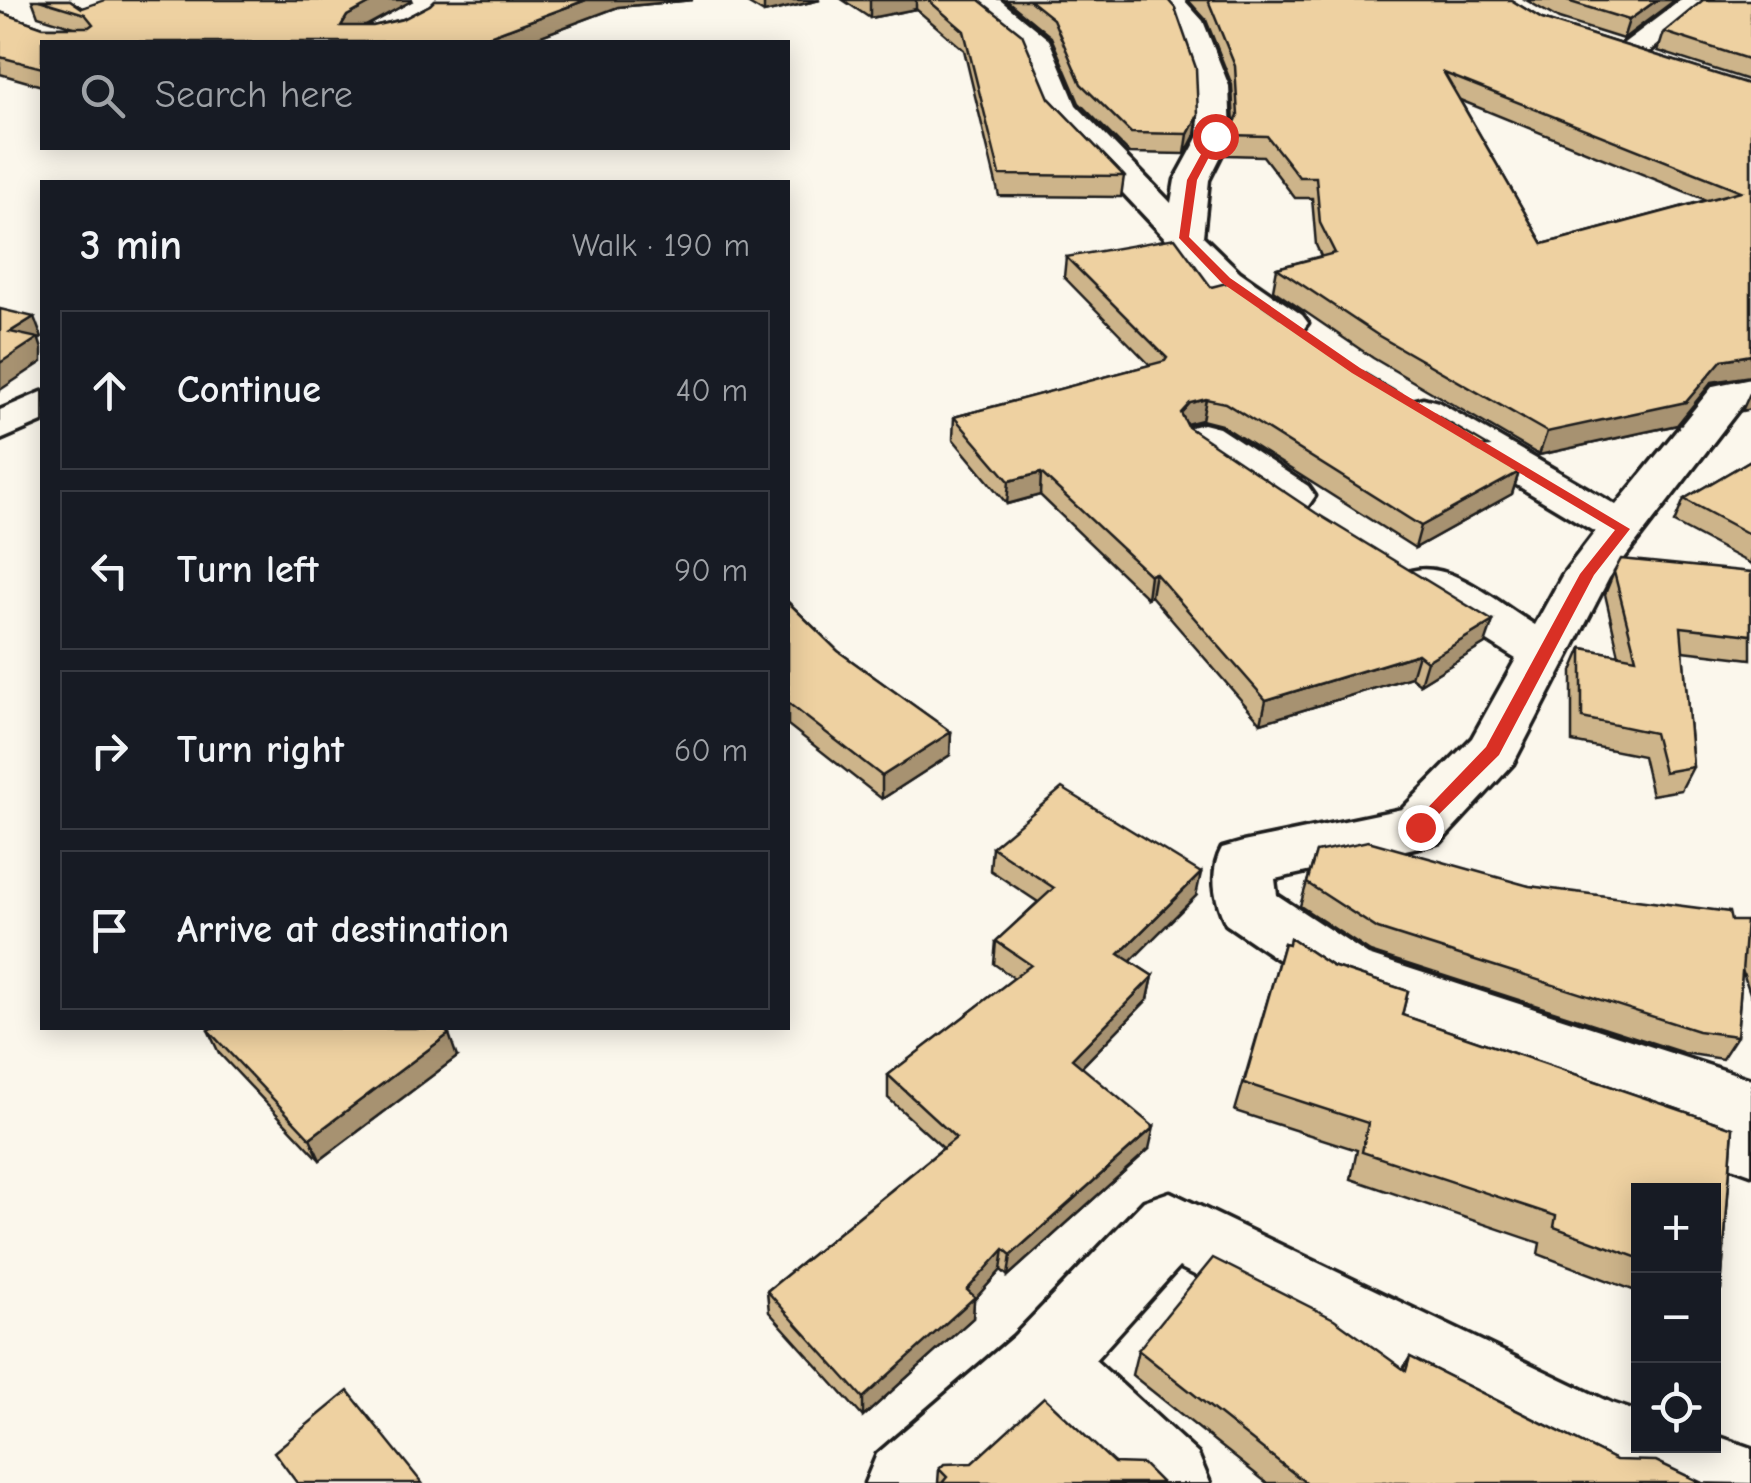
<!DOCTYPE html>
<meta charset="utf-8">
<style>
body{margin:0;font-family:"Comic Neue",sans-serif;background:#20242c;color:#f1f3f6}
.controls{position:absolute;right:30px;bottom:30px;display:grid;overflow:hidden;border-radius:0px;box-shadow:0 5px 25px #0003}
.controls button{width:90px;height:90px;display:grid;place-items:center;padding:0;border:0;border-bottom:2px solid #363941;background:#171b24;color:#f1f3f6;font:50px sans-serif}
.stop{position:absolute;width:30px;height:30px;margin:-22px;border:8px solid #d93025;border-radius:50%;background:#fff}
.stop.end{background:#d93025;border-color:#fff;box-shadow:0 2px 10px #0008}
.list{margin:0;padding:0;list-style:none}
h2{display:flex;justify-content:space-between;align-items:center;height:130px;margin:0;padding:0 40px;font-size:42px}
h2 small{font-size:32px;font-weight:400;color:#9ea1a6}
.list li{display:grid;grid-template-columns:65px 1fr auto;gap:30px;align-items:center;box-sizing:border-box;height:160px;margin:0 20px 20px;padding:0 20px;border:2px solid #363941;border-radius:0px}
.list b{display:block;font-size:38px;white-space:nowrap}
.list em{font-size:32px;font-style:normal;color:#9ea1a6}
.icon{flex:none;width:55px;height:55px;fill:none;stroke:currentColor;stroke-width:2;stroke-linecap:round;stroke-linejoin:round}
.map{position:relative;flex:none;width:1751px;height:1483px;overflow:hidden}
.search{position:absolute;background:#171b24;box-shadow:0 5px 25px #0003;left:40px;top:40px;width:750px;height:110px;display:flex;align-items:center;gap:25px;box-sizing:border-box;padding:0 35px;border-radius:0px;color:#9ea1a6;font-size:38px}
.panel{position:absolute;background:#171b24;box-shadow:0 5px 25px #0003;left:40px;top:180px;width:750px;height:850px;border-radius:0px}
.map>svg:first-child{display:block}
</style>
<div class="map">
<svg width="1751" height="1483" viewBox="0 0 1751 1483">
<rect width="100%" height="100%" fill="#fbf7ec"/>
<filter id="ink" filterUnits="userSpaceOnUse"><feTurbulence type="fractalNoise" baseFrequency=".01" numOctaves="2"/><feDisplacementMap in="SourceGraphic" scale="20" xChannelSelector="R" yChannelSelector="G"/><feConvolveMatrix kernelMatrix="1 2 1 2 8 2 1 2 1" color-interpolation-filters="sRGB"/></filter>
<g filter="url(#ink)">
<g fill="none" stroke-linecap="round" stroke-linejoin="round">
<g stroke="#1c1c1c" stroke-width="7">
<g id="minor">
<polygon points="960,0 1000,0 1049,40 1076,105 1171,203 1175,180 1199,136 1197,86 1176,24 1154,0 1184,0 1203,21 1229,86 1231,136 1209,180 1203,236 1240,272 1302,315 1308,323 1302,331 1288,335 1274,331 1212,288 1050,115 1024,50"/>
<polygon points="1681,0 1713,0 1638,61 1616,61 1612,55 1616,49"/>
<path d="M1751 378V404L1742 405 1609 578 1513 764 1441 842 1275 879 1277 895 1368 955 1751 1079V1174L1726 1165 1709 1123 1324 991 1226 924C1214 900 1209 872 1222 848L1243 842 1402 809 1472 738 1516 659 1411 593 1403 582 1411 571C1452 560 1499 604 1535 625L1563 574 1595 532 1408 420 1402 411 1408 402 1423 398 1438 402 1616 505 1713 386Z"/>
<polygon points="42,392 42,422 0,440 0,410"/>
<polygon points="1203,424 1219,428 1308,486 1315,496 1308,506 1292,510 1276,506 1187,446 1181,437 1187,428"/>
<polygon points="1170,1192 1611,1403 1638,1412 1638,1446 1714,1446 1714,1435 1751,1448 1751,1483 1599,1480 1179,1267 1095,1360 1198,1454 1210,1483 1110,1483 1040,1416 967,1483 865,1483 877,1454 1014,1336 1144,1201"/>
</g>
</g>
<use href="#minor" fill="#fbf7ec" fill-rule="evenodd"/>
</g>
<g fill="#cdb48a" stroke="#1c1c1c" stroke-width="2.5" fill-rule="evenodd">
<polygon points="32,0 70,0 82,8 413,0 366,26 373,26 403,19 430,5 435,0 693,0 618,7 525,42 42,42 42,86 0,74 0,12 43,27 74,27 38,16"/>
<polygon points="742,0 820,0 764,13"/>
<polygon points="843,0 979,0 1049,98 1124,176 1121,197 999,196 964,50 916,9 870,18"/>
<polygon points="1006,0 1168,0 1198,115 1195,135 1185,154 1129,153 1079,103 1051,37"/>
<path d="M1188 0H1511L1542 19 1751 85V376L1712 382 1677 425 1539 455 1373 358 1273 290 1277 268 1321 256 1316 245 1312 198H1295L1263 156 1226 155 1229 135 1234 124 1232 85 1206 20ZM1460 100 1706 200 1543 244Z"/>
<polygon points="1526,0 1675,0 1623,39 1559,19"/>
<polygon points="1751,0 1751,81 1658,51 1664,32"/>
<polygon points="1066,257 1211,287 1344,361 1486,454 1519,472 1512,494 1415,548 1221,425 1202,420 1187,424 1188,427 1485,644 1420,684 1411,677 1261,723 1151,596 1147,598 1040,495 1007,504 953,439 954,417 1150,365 1064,277"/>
<polygon points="1751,460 1751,564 1674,523 1684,499"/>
<polygon points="1614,572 1751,572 1751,659 1683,651 1693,767 1681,790 1652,795 1643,756 1572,742 1572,671 1582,648 1619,655 1605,594"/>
<polygon points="788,602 838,651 951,732 950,755 882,799 788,725"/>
<polygon points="992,847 1196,896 1130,961 1153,976 1148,999 1082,1067 1149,1149 1008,1276 1001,1270 974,1300 973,1318 863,1417 769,1312 767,1291 943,1148 888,1098 888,1075 1014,978 994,964 996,941 1038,902 990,870"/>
<polygon points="1316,852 1529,886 1746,924 1747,921 1751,922 1751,996 1742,970 1737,1036 1722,1059 1684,1053 1370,952 1300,906"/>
<polygon points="1290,938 1332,966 1408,991 1402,1015 1733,1128 1721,1289 1714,1298 1714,1190 1638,1190 1638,1292 1538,1254 1540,1243 1351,1179 1357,1150 1235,1111 1284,943 1289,944"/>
<polygon points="208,1030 457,1057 320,1160 219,1053"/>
<polygon points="1138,1350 1403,1369 1410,1357 1616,1460 1702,1483 1267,1483 1132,1375"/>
<polygon points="1114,1463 1162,1483 938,1483 939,1469"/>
</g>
<g fill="#a79271" stroke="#1c1c1c" stroke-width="2.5">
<polygon points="376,0 413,0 351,34 341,26 347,16"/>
<polygon points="586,0 693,0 618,7 525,42 473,42"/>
<polygon points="764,0 820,0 764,13"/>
<polygon points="870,0 916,0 916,9 870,18"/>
<polygon points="1657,0 1675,0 1623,39 1629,20"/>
<polygon points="1198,115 1195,135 1185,154 1188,134"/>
<polygon points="34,317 42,338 39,340 42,349 42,362 0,390 0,363 10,332"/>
<polygon points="1751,355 1751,376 1712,382 1677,425 1539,455 1547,432 1722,360"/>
<polygon points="1751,391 1751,409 1742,411"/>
<polygon points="1206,399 1202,420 1186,424 1181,413 1190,403"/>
<polygon points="1519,472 1512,494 1415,548 1421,526"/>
<polygon points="1041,473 1040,495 1007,504 1009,481"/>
<polygon points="1155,573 1151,596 1147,598 1150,575"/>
<polygon points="1493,621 1485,644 1420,684 1427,661"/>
<polygon points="1418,654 1411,677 1261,723 1266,700"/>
<polygon points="951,732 950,755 882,799 882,776"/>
<polygon points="1201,873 1196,896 1115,977 1119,954"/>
<polygon points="1153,976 1148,999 1068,1081 1072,1059"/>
<polygon points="449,1034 457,1057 320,1160 310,1138"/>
<polygon points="1154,1127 1149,1149 1008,1276 1011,1255"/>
<polygon points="1004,1249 1001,1270 974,1300 973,1318 863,1417 863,1398"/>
</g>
<g fill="#eed1a1" stroke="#1c1c1c" stroke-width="2.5" fill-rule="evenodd">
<polygon points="39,0 70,0 82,8 105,0 376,0 347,16 341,26 373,26 403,19 430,5 435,0 586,0 473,42 42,42 42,68 0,57 0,12 43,27 89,27 93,24 85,14"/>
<polygon points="928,0 979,0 1022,34 1049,98 1124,176 1000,175 964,31"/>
<polygon points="1029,0 1168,0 1175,8 1196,68 1198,115 1188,134 1131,133 1081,84 1053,19"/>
<path d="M1208 0H1511L1542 19 1751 85V355L1722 360 1686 402 1547 432 1379 336 1277 268 1335 253 1320 223 1316 177H1299L1267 136 1229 135 1238 116 1235 66ZM1444 73 1741 191 1543 244Z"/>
<polygon points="1564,0 1657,0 1629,20"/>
<polygon points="1703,0 1751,0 1751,60 1664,32"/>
<polygon points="1175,238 1211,287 1230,282 1344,361 1488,446 1476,448 1519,472 1421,526 1225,403 1206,399 1190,403 1181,413 1188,427 1316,513 1493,621 1427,661 1418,654 1266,700 1155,573 1150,575 1041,473 1009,481 954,417 1165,361 1167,358 1066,257"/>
<polygon points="0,309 34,317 10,332 38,338 0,363"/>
<polygon points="1751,460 1751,535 1684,499"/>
<polygon points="1621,559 1751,572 1751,635 1681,627 1693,767 1664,772 1654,733 1582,718 1582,648 1636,658 1614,572"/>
<polygon points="788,602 838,651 951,732 882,776 788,703"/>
<polygon points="1062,788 1201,873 1119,954 1153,976 1072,1059 1154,1127 1011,1255 1004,1249 967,1290 975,1297 863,1398 767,1291 956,1138 888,1075 1031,965 996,941 1054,888 992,847"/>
<polygon points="1368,841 1529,886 1729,912 1731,921 1746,921 1737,1036 1698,1031 1378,929 1307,883 1316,852"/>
<polygon points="1290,938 1332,966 1408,991 1402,1015 1733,1128 1721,1289 1714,1286 1714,1190 1638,1190 1638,1258 1554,1227 1556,1216 1362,1152 1368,1123 1244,1083 1284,943 1289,944"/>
<polygon points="212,1028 442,1028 449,1034 310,1138 208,1030"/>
<polygon points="1213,1258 1334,1319 1406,1371 1410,1357 1616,1460 1656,1461 1702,1483 1306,1483 1138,1350"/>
<polygon points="348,1391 422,1483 297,1483 274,1452"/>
<polygon points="1044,1397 1114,1463 1143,1464 1162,1483 942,1483 947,1477 939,1469 944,1464 972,1463"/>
</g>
</g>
<polygon fill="#d93025" points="1212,134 1220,136 1197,180 1189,237 1230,278 1360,368 1630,529 1594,575 1499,755 1420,833 1411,827 1414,822 1486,747 1580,574 1615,530 1352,373 1222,283 1179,238 1187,180"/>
</svg>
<div class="controls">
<button>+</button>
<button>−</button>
<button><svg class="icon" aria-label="locate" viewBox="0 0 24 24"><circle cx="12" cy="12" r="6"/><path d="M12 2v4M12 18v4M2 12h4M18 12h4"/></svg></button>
</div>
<div class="stop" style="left:1215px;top:136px"></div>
<div class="stop end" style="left:1420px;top:827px"></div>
<div class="search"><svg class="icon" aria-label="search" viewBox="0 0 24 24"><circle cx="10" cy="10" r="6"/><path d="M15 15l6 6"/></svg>Search here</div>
<section class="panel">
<h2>3 min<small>Walk · 190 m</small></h2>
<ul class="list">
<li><svg class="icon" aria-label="ahead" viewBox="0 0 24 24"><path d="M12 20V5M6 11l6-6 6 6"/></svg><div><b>Continue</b></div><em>40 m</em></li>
<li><svg class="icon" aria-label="left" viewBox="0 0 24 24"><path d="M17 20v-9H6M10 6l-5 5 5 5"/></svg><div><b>Turn left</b></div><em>90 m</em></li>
<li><svg class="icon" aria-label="right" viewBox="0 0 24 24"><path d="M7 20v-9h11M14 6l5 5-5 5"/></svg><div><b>Turn right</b></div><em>60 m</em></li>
<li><svg class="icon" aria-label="arrive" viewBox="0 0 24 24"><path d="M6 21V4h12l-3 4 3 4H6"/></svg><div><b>Arrive at destination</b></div></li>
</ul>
</section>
</div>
